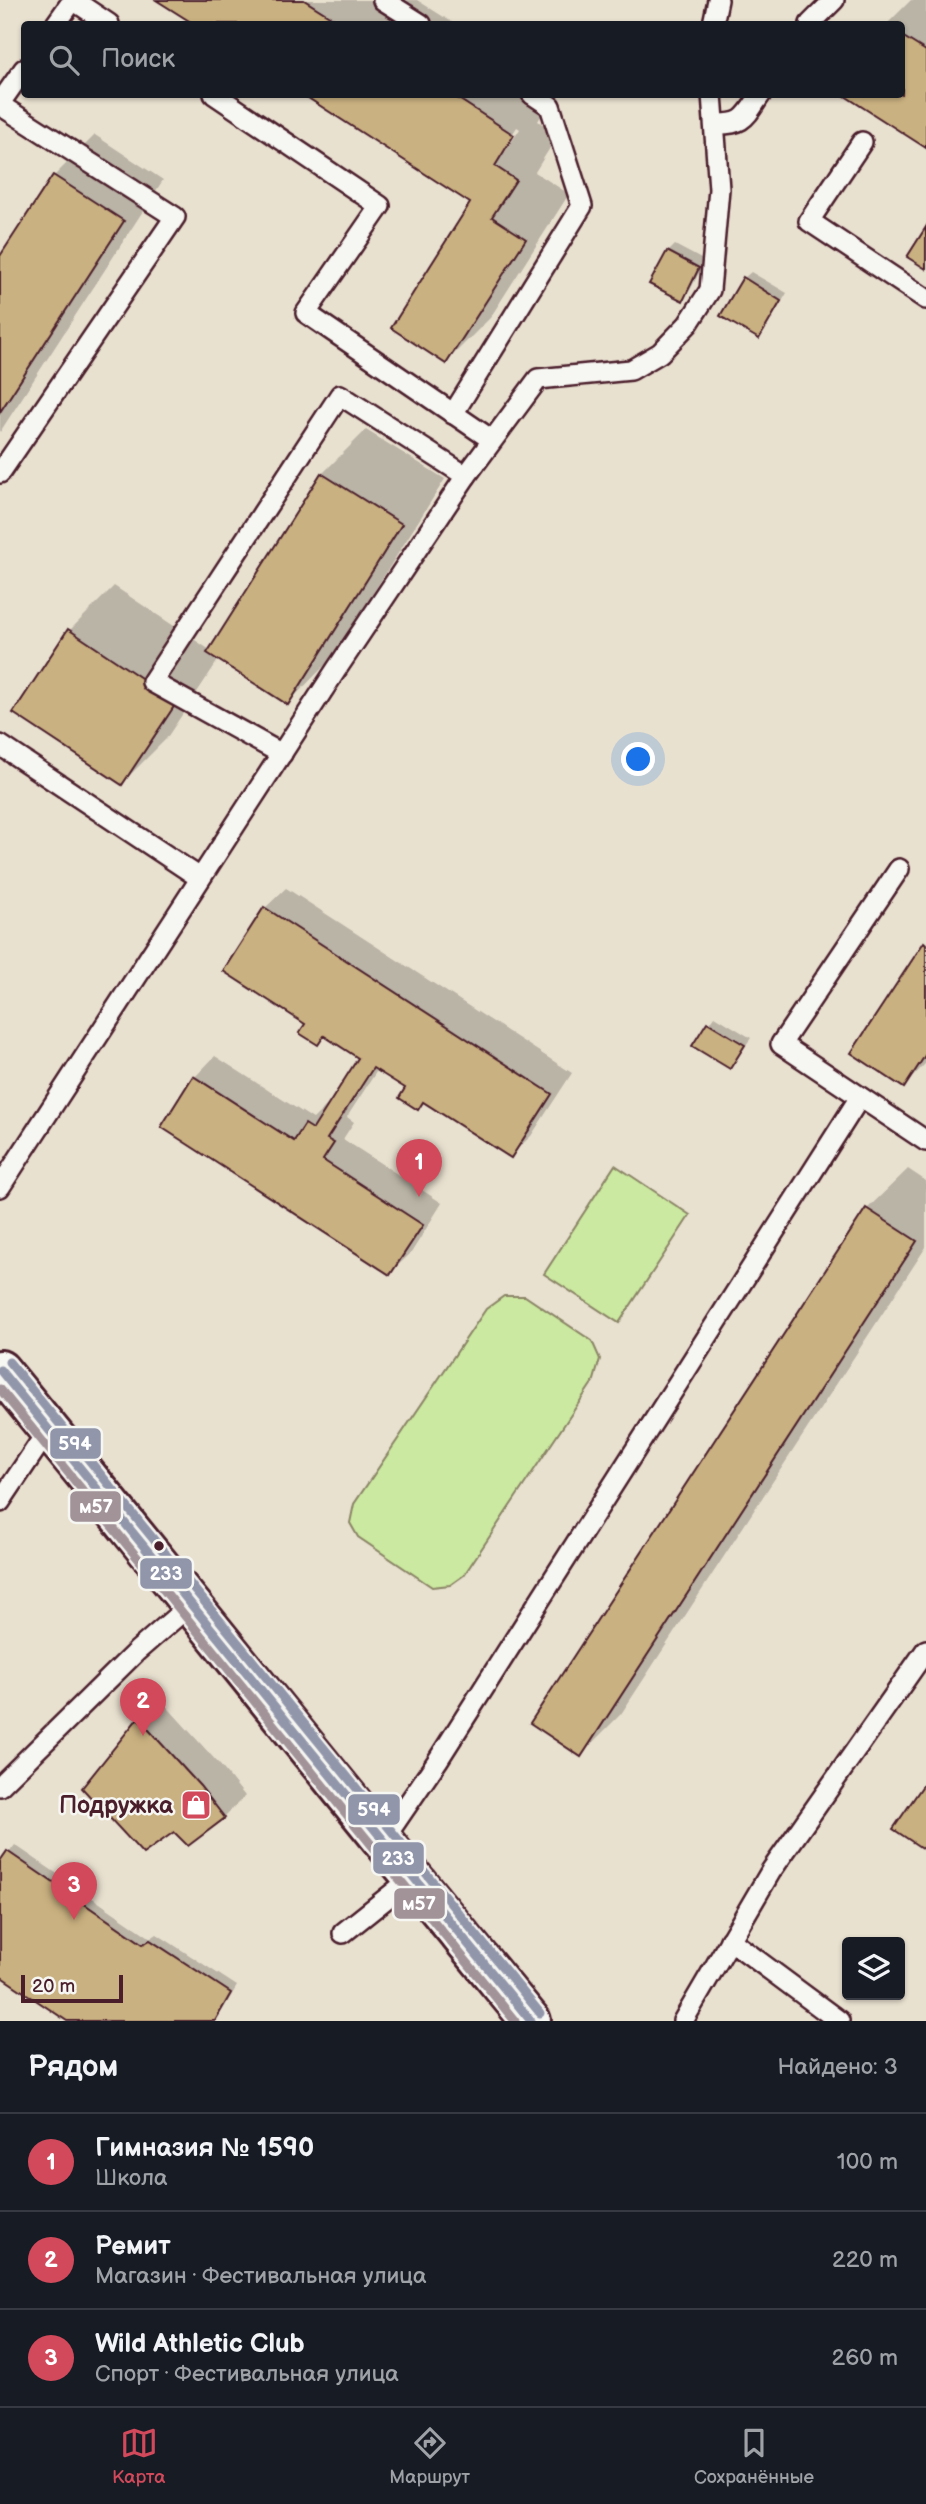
<!DOCTYPE html>
<html lang="ru">
<meta charset="utf-8">
<style>
body{margin:0;font-family:"Balsamiq Sans",sans-serif;background:#242831;color:#f1f3f6}
.controls{position:absolute;right:21px;bottom:21px;display:grid;overflow:hidden;border-radius:7px;box-shadow:0 2px 5px #0004}
.controls button{width:63px;height:63px;display:grid;place-items:center;padding:0;border:0;border-bottom:2px solid #363941;background:#171b24;color:#f1f3f6;font:35px sans-serif}
.scale{position:absolute;left:21px;bottom:18px;width:102px;box-sizing:border-box;padding-left:7px;border:4px solid #4a1f2b;border-top:0;font-size:19px;line-height:24px;white-space:nowrap;color:#4a1f2b;-webkit-text-stroke:5px #f6f6f2;paint-order:stroke}
.you{position:absolute;left:639px;top:760px;width:24px;height:24px;margin:-18px;border:5px solid #fff;border-radius:50%;background:#1a73e8;box-shadow:0 0 0 10px #1a73e833}
.badge{display:grid;place-items:center;width:46px;height:46px;border-radius:50%;background:#d1495b;color:#fff;font-size:23px;font-weight:700}
.pin{position:absolute;translate:-50% -58px;filter:drop-shadow(0 2px 4px #0008)}
.pin::after{content:'';position:absolute;top:37px;width:24px;height:21px;background:inherit;clip-path:polygon(0 0,100% 0,50% 100%)}
.list{margin:0;padding:0;list-style:none}
h2{display:flex;justify-content:space-between;align-items:center;height:91px;margin:0;padding:0 28px;font-size:30px}
h2 small{font-size:23px;font-weight:400;color:#9ea1a6}
.list li{display:grid;grid-template-columns:46px 1fr auto;gap:21px;align-items:center;box-sizing:border-box;height:98px;padding:0 28px;border-top:2px solid #363941}
.list b{display:block;font-size:26px;white-space:nowrap}
.list p{margin:0;font-size:23px;white-space:nowrap;color:#9ea1a6}
.list em{font-size:23px;font-style:normal;color:#9ea1a6}
.icon{flex:none;width:38px;height:38px;fill:none;stroke:currentColor;stroke-width:2;stroke-linecap:round;stroke-linejoin:round}
.map{position:relative;flex:none;width:926px;height:2021px;overflow:hidden}
.search{position:absolute;background:#171b24;box-shadow:0 2px 5px #0004;left:21px;right:21px;top:21px;height:77px;display:flex;align-items:center;gap:18px;box-sizing:border-box;padding:0 24px;border-radius:7px;color:#9ea1a6;font-size:26px}
.sheet{height:385px;background:#171b24}
nav{display:flex;justify-content:space-around;align-items:center;box-sizing:border-box;height:98px;border-top:2px solid #363941;background:#171b24;font-size:19px;color:#9ea1a6}
nav a{display:grid;justify-items:center;gap:4px}
nav .on{color:#d1495b}
.map>svg:first-child{display:block}
</style>
<div class="map">
<svg width="926" height="2021" viewBox="0 0 926 2021">
<rect width="100%" height="100%" fill="#e9e1d0"/>
<filter id="ink" filterUnits="userSpaceOnUse"><feTurbulence type="fractalNoise" baseFrequency=".0143" numOctaves="2"/><feDisplacementMap in="SourceGraphic" scale="14" xChannelSelector="R" yChannelSelector="G"/><feConvolveMatrix kernelMatrix="1 2 1 2 8 2 1 2 1" color-interpolation-filters="sRGB"/></filter>
<g filter="url(#ink)">
<g fill="#cbe9a0" stroke="#8a8466" stroke-width="2">
<polygon points="615,1165 690,1215 619,1323 544,1274"/>
<polygon points="504,1296 525,1296 592,1341 600,1359 594,1380 464,1575 450,1585 432,1587 358,1537 350,1523 354,1504 486,1309"/>
</g>
<g fill="#0003" fill-rule="evenodd">
<polygon points="159,0 417,0 455,24 197,24"/>
<polygon points="911,0 926,0 926,146 902,94 902,24 887,24"/>
<path d="M305 94H555L538 121 558 135 535 172 569 194 490 318 446 362 473 203ZM517 127 520 129 505 152H501Z"/>
<polygon points="95,135 163,180 0,432 0,260 54,176"/>
<polygon points="675,245 705,261 689,292 682,299 668,252"/>
<polygon points="751,272 787,293 765,330 759,336 744,278"/>
<polygon points="366,430 445,479 332,658 288,703 219,659 166,739 122,783 70,630 114,586 210,650 322,474"/>
<polygon points="286,888 572,1073 531,1136 510,1156 425,1101 418,1108 407,1088 378,1069 347,1117 354,1122 343,1139 442,1203 411,1253 390,1273 163,1126 195,1077 215,1056 313,1119 327,1105 329,1106 361,1058 325,1035 318,1043 307,1024 265,908"/>
<polygon points="926,943 926,1063 904,1086 854,1052"/>
<polygon points="715,1016 751,1038 730,1067 695,1045"/>
<polygon points="908,1169 926,1181 926,1247 621,1714 581,1754 867,1209"/>
<polygon points="160,1699 220,1765 245,1796 224,1817 188,1844 175,1830 84,1788 140,1719"/>
<polygon points="15,1845 151,1938 157,1934 237,1986 216,2021 70,2021 0,1974 0,1864"/>
</g>
<g fill="#cab181" stroke="#4a1f2b" stroke-width="2">
<polygon points="156,0 304,0 342,24 194,24"/>
<polygon points="902,36 926,51 926,148 842,94 902,94"/>
<polygon points="302,94 451,94 514,135 495,166 516,180 492,217 526,239 446,364 391,328 470,203"/>
<polygon points="53,175 124,221 0,412 0,256"/>
<polygon points="926,227 926,269 907,257"/>
<polygon points="667,251 699,268 683,301 649,284"/>
<polygon points="743,277 781,301 759,339 720,316"/>
<polygon points="321,473 402,524 288,705 207,653"/>
<polygon points="68,629 177,702 122,785 13,713"/>
<polygon points="264,907 552,1094 511,1158 423,1102 418,1110 399,1098 405,1088 373,1068 327,1139 334,1143 323,1160 423,1225 390,1275 161,1127 193,1076 294,1141 305,1124 313,1129 358,1058 324,1036 318,1045 299,1033 305,1024 223,971"/>
<polygon points="924,942 926,944 926,1054 904,1088 851,1053"/>
<polygon points="707,1022 745,1045 730,1069 692,1046"/>
<polygon points="866,1208 917,1241 581,1757 530,1723"/>
<polygon points="138,1718 200,1786 225,1818 188,1846 174,1832 143,1854 82,1788"/>
<polygon points="926,1781 926,1851 893,1829"/>
<polygon points="7,1851 143,1944 150,1940 231,1993 215,2021 67,2021 0,1976 0,1861"/>
</g>
<g fill="none" stroke-linecap="round" stroke-linejoin="round">
<g stroke="#4a1f2b" stroke-width="24">
<g id="lane">
<polyline points="73,0 109,24"/>
<polyline points="383,0 421,24"/>
<polyline points="56,24 73,0"/>
<polyline points="713,24 718,0"/>
<polyline points="810,24 834,0"/>
<polyline points="214,94 380,206 306,313 492,440"/>
<polyline points="0,103 24,69"/>
<polyline points="0,105 175,217 0,473"/>
<path d="M715 124C745 125 745 117 761 94"/>
<polyline points="862,142 809,221 926,299"/>
<polyline points="453,414 582,206 550,106 532,94"/>
<polyline points="0,745 200,878"/>
<polyline points="282,754 152,682 340,395 466,476"/>
<polyline points="899,869 781,1044 926,1141"/>
<polyline points="0,1187 336,670 466,476 538,379 631,370 660,353 688,324 710,290 719,189 712,94"/>
<polyline points="0,1502 49,1429"/>
<polyline points="0,1786 137,1651 190,1605"/>
<polyline points="382,1842 438,1760 860,1097"/>
<polyline points="343,1933 412,1878"/>
<polyline points="730,1940 839,2021"/>
<polyline points="683,2021 771,1871 926,1650"/>
</g>
</g>
<g stroke="#4a1f2b" stroke-width="44">
<path id="secondary" d="M0 1370C178 1586 352 1806 531 2021"/>
</g>
<use href="#lane" stroke="#f6f6f2" stroke-width="19"/>
<use href="#secondary" stroke="#f6f6f2" stroke-width="38"/>
<g stroke="#f6f6f2" stroke-width="14">
<polyline id="bus-1" points="0,1370 531,2021"/>
</g>
<g stroke="#f6f6f2" stroke-width="14">
<polyline id="bus-2" points="0,1389 515,2021"/>
</g>
<g stroke="#f6f6f2" stroke-width="14">
<polyline id="bus-3" points="9,1362 540,2013"/>
</g>
<use href="#bus-1" stroke="#9296aa" stroke-width="9"/>
<use href="#bus-2" stroke="#a29398" stroke-width="9"/>
<use href="#bus-3" stroke="#9296aa" stroke-width="9"/>
</g>
</g>
<defs>
<g id="shop-square" transform="scale(1.575)"><rect x="-9" y="-9" width="18" height="18" rx="4" fill="#d1495b" stroke="#f6f6f2"/><path d="M-5-2.5h2.3a2.7 3.5 0 0 1 5.4 0H5L5.5 6h-11ZM-1.5-2.5h3a1.5 2.3 0 0 0-3 0Z" fill="#fff"/></g>
</defs>
<g fill-rule="evenodd">
<use href="#shop-square" x="196" y="1805"/>
</g>
<circle fill="#4a1f2b" stroke="#f6f6f2" stroke-width="2.5" cx="159" cy="1546" r="6"/>
<g text-anchor="middle" stroke-width="5" stroke-linejoin="round" paint-order="stroke">
<g font-size="24" font-weight="bold" fill="#4a1f2b" stroke="#f6f6f2" text-anchor="end">
<text x="173" y="1813">Подружка</text>
</g>
</g>
<g stroke="#f6f6f2" stroke-width="2.5">
<rect x="49" y="1427" width="53" height="33" rx="7" fill="#9296aa"/>
<rect x="69" y="1490" width="53" height="33" rx="7" fill="#a29398"/>
<rect x="139" y="1557" width="54" height="33" rx="7" fill="#9296aa"/>
<rect x="347" y="1793" width="54" height="33" rx="7" fill="#9296aa"/>
<rect x="372" y="1841" width="53" height="34" rx="7" fill="#9296aa"/>
<rect x="393" y="1887" width="53" height="33" rx="7" fill="#a29398"/>
</g>
<g font-size="19" text-anchor="middle" font-weight="bold" fill="#fff">
<text x="75" y="1450">594</text>
<text x="96" y="1513">м57</text>
<text x="166" y="1580">233</text>
<text x="374" y="1816">594</text>
<text x="398" y="1865">233</text>
<text x="419" y="1910">м57</text>
</g>
</svg>
<div class="controls">
<button><svg class="icon" aria-label="layers" viewBox="0 0 24 24"><path d="M12 4l9 5-9 5-9-5zM3 14l9 5 9-5"/></svg></button>
</div>
<div class="scale">20 m</div>
<div class="you"></div>
<div class="pin badge" style="left:419px;top:1197px">1</div>
<div class="pin badge" style="left:143px;top:1736px">2</div>
<div class="pin badge" style="left:74px;top:1920px">3</div>
<div class="search"><svg class="icon" aria-label="search" viewBox="0 0 24 24"><circle cx="10" cy="10" r="6"/><path d="M15 15l6 6"/></svg>Поиск</div>
</div>
<section class="sheet">
<h2>Рядом<small>Найдено: 3</small></h2>
<ul class="list">
<li><span class="badge">1</span><div><b>Гимназия № 1590</b><p>Школа</p></div><em>100 m</em></li>
<li><span class="badge">2</span><div><b>Ремит</b><p>Магазин · Фестивальная улица</p></div><em>220 m</em></li>
<li><span class="badge">3</span><div><b>Wild Athletic Club</b><p>Спорт · Фестивальная улица</p></div><em>260 m</em></li>
</ul>
</section>
<nav>
<a class="on"><svg class="icon" aria-label="map" viewBox="0 0 24 24"><path d="M3 6l6-2 6 2 6-2v14l-6 2-6-2-6 2zM9 4v14M15 6v14"/></svg>Карта</a>
<a><svg class="icon" aria-label="directions" viewBox="0 0 24 24"><path d="M12 3l9 9-9 9-9-9zM9 14v-3h6M13 9l2 2-2 2"/></svg>Маршрут</a>
<a><svg class="icon" aria-label="saved" viewBox="0 0 24 24"><path d="M7 4h10v16l-5-4-5 4z"/></svg>Сохранённые</a>
</nav>
